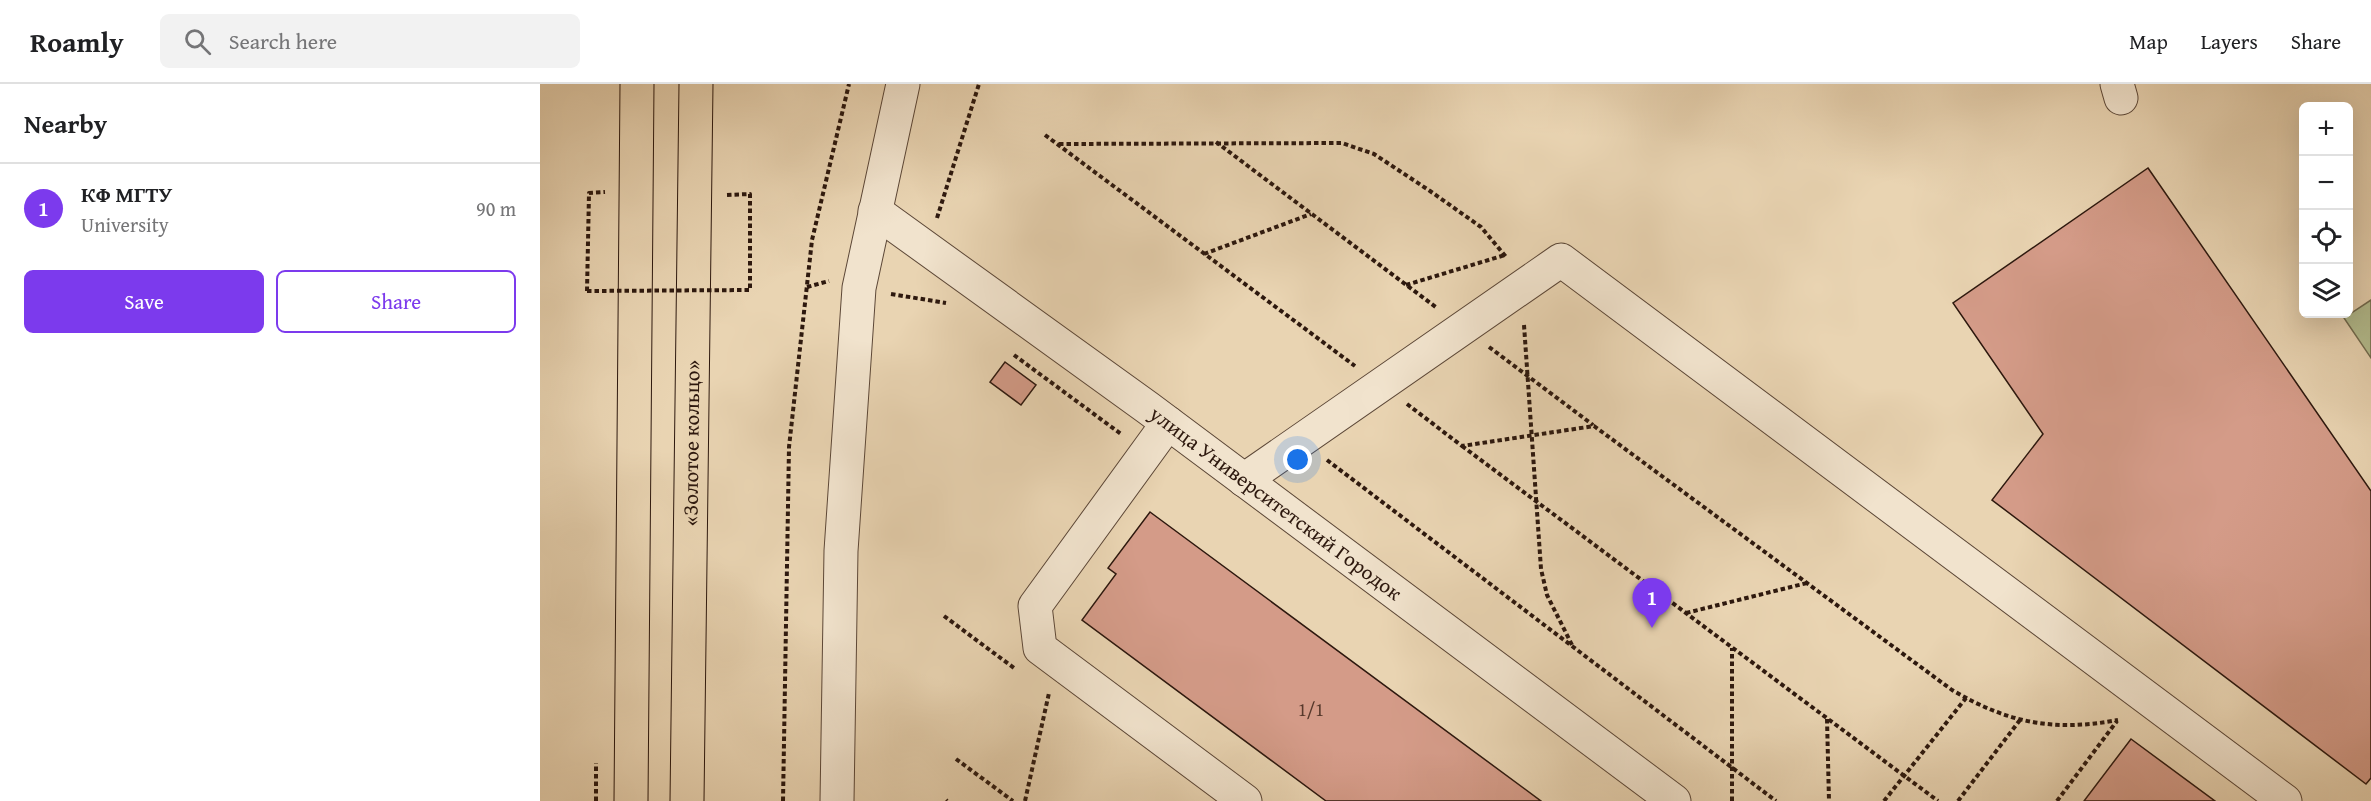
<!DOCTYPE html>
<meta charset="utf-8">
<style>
body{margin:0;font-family:"Gentium Book Plus",serif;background:#f2f2f2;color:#202124}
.controls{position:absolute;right:18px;top:18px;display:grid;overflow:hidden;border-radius:9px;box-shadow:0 6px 24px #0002}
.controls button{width:54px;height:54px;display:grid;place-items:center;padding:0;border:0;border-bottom:2px solid #e0e0e0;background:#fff;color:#202124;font:30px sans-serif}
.you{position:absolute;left:758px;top:376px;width:21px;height:21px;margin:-15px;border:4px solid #fff;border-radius:50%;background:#1a73e8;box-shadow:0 0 0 9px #1a73e833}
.badge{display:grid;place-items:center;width:39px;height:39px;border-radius:50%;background:#7c3aed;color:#fff;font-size:20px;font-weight:700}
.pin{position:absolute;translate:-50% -50px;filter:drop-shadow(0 2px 3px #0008)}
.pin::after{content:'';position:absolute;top:32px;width:21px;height:18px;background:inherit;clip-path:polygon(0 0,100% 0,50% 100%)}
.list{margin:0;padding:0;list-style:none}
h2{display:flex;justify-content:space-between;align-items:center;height:78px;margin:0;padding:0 24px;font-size:26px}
h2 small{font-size:20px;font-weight:400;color:#757577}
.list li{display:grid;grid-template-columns:39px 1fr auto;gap:18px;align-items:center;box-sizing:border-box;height:90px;padding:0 24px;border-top:2px solid #e0e0e0}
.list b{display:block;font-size:22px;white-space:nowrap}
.list p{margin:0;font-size:20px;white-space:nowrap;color:#757577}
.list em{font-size:20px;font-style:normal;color:#757577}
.actions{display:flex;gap:12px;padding:18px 24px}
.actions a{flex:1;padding:14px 0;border:2px solid #7c3aed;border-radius:9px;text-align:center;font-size:21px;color:#7c3aed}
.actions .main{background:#7c3aed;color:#fff}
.icon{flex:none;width:33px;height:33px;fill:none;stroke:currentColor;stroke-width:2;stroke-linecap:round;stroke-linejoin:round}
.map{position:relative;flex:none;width:1831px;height:717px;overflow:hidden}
header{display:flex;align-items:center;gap:36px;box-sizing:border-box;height:84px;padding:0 30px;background:#fff;border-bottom:2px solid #e0e0e0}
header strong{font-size:28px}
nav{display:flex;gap:33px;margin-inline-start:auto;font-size:21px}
.search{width:420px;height:54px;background:#f2f2f2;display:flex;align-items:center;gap:15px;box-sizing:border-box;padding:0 21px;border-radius:9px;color:#757577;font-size:22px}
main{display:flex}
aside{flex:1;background:#fff}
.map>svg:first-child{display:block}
</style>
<header>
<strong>Roamly</strong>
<div class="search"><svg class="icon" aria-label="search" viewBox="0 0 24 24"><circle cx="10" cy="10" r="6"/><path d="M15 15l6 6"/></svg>Search here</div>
<nav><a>Map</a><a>Layers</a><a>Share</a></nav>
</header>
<main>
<aside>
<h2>Nearby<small></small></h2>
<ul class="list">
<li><span class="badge">1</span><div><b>КФ МГТУ</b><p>University</p></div><em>90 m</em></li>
</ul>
<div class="actions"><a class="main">Save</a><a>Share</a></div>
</aside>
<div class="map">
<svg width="1831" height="717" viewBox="0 0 1831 717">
<rect width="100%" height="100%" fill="#e9d4b2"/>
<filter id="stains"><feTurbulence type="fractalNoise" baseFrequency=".00333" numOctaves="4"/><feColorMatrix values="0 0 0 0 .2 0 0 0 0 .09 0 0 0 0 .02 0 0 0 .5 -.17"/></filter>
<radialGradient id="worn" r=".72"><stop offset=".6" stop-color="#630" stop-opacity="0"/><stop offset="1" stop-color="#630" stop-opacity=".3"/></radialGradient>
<polygon fill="#b3bd8f" stroke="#706a4e" stroke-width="1.5" points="1831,216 1831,274 1804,234"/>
<g fill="#d49b88" stroke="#2d180e" stroke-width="1.5">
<polygon points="1608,84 1831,407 1831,694 1826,700 1452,416 1503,350 1413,219"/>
<polygon points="465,278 496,301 481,321 450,298"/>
<polygon points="610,428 1001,717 786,717 542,536 576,490 568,484"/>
<polygon points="1591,655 1675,717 1544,717"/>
</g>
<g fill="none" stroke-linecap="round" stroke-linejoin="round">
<g stroke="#5c4737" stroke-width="35">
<g id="minor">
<polyline points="1577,0 1581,14"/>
<path id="s1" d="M335 127 608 324 1134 717"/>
<polyline points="628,339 495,522 500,564 705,717"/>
<polyline points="704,396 1021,176 1745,717"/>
<polyline points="297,717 301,467 319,204 363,0"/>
</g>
</g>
<g stroke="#2d180e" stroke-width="35">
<g id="highway">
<polyline points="91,717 97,0"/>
<path id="s2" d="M147 717 156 0"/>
</g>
</g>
<g stroke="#2d180e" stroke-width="4" stroke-dasharray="4.5 3" stroke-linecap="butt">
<polyline points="505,51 815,282"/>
<polyline points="676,58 897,224"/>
<polyline points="519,60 802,59 834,70 890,107 941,143 967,174"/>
<polyline points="187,111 210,110 210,206"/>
<polyline points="397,134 439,0"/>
<polyline points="664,170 771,130"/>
<polyline points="866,201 965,171"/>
<polyline points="267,203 289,197"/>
<polyline points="47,207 49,109 65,108"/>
<polyline points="351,210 406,219"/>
<polyline points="984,241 1001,485 1007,511 1033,563"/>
<polyline points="949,263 1053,341"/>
<polyline points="474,271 581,350"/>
<path d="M867 320 922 362 1054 342 1412 606C1468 639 1514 648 1578 636"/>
<polyline points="922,362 1398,717"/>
<polyline points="787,376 1236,717"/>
<polyline points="1146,529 1267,499"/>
<polyline points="404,532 474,584"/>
<polyline points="1287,635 1289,717"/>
<polyline points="416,675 473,717"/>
<polyline points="406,716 407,717"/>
<polyline points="56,717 56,679"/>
<polyline points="243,717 249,363 272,156 309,0"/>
<polyline points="485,717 509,609"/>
<polyline points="1192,717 1192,564"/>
<polyline points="1344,717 1426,614"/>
<polyline points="1418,717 1480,636"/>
<polyline points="1517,717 1577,637"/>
</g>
<use href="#minor" stroke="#f1e3cd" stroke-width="33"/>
<use href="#highway" stroke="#e9d4b2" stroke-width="33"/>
<polyline stroke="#2d180e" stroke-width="4" stroke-dasharray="4.5 3" stroke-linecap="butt" points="47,207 210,206"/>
</g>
<g text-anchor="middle" stroke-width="4.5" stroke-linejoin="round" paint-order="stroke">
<g font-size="18" fill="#57392c">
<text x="771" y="632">1/1</text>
</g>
<g font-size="21" fill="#2d180e" stroke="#f1e3cd">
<text dy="7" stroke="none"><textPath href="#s2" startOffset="358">«Золотое кольцо»</textPath></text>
<text dy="7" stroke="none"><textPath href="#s1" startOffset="496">улица Университетский Городок</textPath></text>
</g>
</g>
<rect width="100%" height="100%" filter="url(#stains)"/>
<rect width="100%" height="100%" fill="url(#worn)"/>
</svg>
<div class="controls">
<button>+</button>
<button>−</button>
<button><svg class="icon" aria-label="locate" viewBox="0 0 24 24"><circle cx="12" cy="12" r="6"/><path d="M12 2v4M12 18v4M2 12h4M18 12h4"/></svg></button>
<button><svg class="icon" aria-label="layers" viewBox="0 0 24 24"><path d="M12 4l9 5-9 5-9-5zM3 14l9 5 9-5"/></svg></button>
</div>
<div class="you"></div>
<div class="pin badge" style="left:1112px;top:544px">1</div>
</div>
</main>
